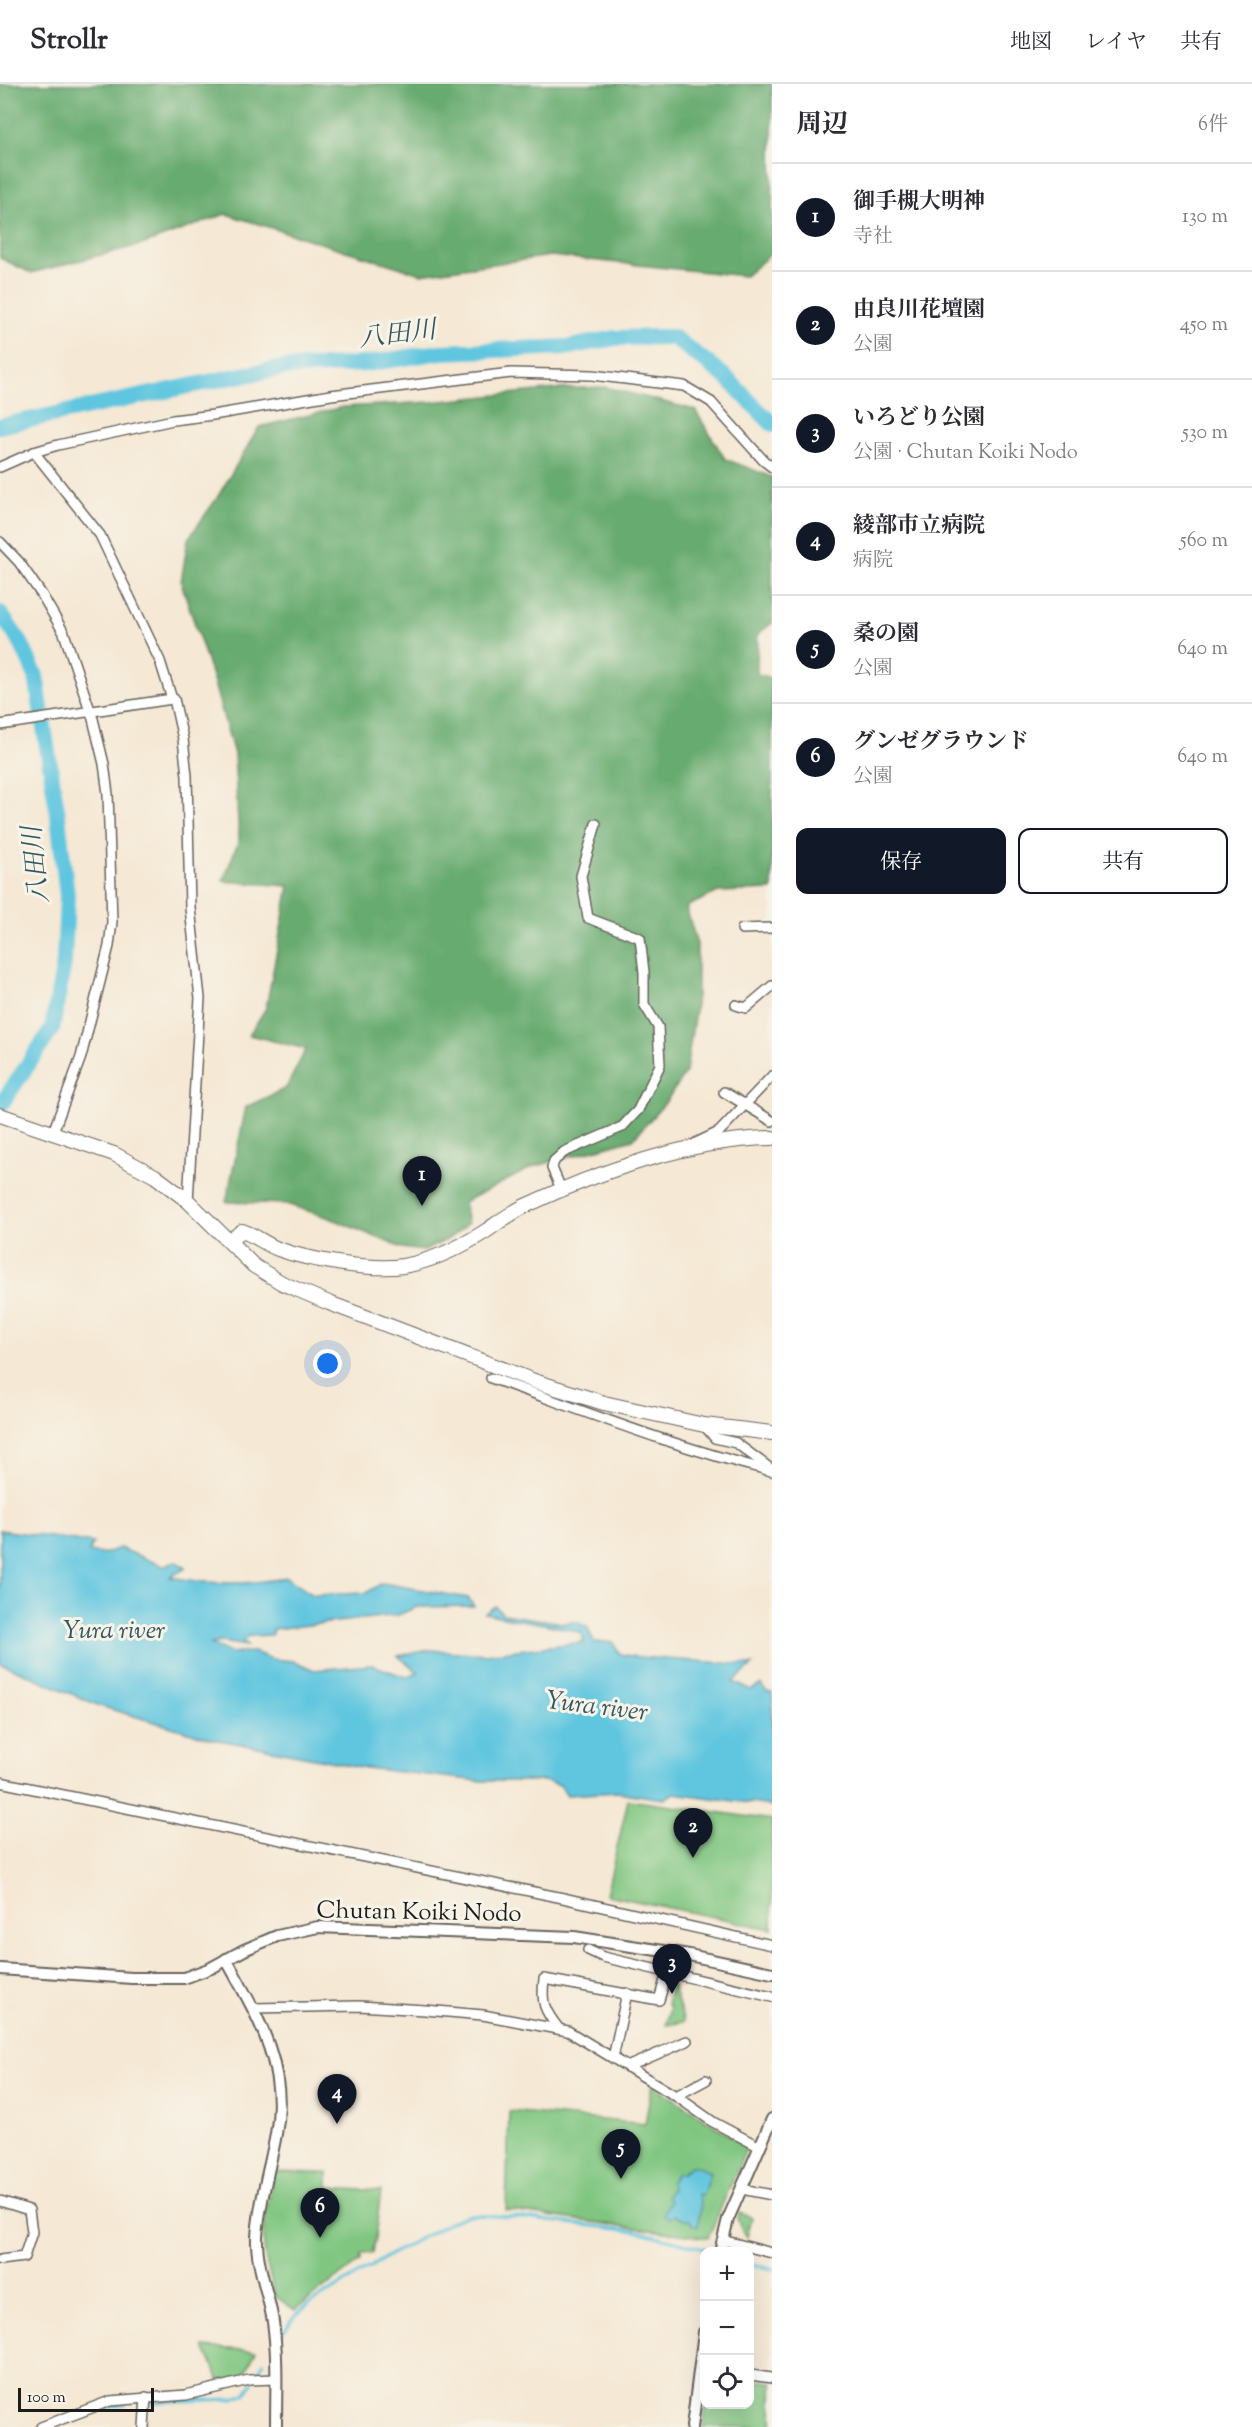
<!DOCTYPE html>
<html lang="ja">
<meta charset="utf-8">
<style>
body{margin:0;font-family:"Sorts Mill Goudy","Noto Serif JP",serif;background:#f7f7f7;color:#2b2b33}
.controls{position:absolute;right:18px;bottom:18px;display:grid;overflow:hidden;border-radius:12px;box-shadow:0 6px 24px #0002}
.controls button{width:54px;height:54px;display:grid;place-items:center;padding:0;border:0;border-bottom:2px solid #e1e1e2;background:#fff;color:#2b2b33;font:30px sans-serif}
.scale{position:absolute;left:18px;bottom:15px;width:136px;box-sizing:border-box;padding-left:6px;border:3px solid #1c1c1c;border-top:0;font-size:16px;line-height:21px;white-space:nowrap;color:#1c1c1c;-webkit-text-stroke:4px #f7f3e8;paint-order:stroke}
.you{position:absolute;left:328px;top:1280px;width:21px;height:21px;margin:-15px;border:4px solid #fff;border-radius:50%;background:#1a73e8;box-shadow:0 0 0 9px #1a73e833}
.badge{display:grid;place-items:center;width:39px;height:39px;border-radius:50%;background:#111827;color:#fff;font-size:20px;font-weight:700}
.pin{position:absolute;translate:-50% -50px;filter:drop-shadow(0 2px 3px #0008)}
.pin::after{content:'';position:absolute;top:32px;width:21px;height:18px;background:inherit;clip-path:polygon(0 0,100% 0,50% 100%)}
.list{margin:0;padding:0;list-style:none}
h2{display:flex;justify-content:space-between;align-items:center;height:78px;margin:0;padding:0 24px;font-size:26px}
h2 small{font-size:20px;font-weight:400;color:#7c7c81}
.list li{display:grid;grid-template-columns:39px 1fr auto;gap:18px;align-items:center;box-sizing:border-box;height:108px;padding:0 24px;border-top:2px solid #e1e1e2}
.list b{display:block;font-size:22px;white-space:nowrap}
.list p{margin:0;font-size:20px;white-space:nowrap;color:#7c7c81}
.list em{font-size:20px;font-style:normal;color:#7c7c81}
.actions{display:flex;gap:12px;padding:18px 24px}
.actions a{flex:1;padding:14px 0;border:2px solid #111827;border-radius:12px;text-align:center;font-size:21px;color:#111827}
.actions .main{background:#111827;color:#fff}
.icon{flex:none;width:33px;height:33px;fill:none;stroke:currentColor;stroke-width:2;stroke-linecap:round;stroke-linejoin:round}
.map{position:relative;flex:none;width:772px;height:2343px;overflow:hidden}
header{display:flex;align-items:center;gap:36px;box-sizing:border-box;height:84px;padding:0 30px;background:#fff;border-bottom:2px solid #e1e1e2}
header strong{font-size:28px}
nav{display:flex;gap:33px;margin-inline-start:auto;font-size:21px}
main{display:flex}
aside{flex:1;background:#fff}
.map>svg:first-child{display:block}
</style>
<header>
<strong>Strollr</strong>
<nav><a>地図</a><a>レイヤ</a><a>共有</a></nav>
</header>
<main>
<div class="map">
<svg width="772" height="2343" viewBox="0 0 772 2343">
<rect width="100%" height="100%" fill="#f7f3e8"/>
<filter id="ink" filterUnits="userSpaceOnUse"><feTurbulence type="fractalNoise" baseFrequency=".0167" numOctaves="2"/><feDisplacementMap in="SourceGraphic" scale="12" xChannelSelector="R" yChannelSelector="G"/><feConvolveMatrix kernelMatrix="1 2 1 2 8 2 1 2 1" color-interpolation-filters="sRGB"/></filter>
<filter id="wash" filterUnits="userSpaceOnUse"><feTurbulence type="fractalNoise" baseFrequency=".008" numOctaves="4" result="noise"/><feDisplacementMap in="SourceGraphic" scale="24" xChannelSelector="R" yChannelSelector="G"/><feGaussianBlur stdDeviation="1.35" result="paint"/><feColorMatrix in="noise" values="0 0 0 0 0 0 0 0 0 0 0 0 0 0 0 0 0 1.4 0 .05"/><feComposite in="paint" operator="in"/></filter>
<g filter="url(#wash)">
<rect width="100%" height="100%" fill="#f5e8d4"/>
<g fill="#80c681" stroke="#4e714e" stroke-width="1.5">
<polygon points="628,1716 772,1736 772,1845 606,1811"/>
<polygon points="672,1899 684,1938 666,1941 670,1923 667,1920"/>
<polygon points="652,2000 747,2063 708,2154 506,2126 509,2027 645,2040"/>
<polygon points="274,2088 328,2089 328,2104 381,2107 373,2169 361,2170 360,2177 295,2226 275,2212 264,2169 264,2140"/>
<polygon points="739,2129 752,2133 747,2153 745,2151 737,2135"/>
<polygon points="204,2263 256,2267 244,2292 220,2298"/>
<polygon points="750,2296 772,2298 772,2343 703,2343 706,2321 750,2320"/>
</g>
<g fill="#68ab6f" stroke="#426446" stroke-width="1.5">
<polygon points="0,0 772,0 772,169 745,192 551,172 421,190 226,130 144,160 31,189 0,174"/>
<polygon points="605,303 695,326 725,375 772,393 772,539 758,550 757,590 772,594 772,806 718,808 686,823 697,860 697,913 686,988 665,1019 633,1055 533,1083 464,1118 468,1140 448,1155 424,1167 402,1164 330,1134 286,1120 226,1118 246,1023 286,1004 306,965 249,951 266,924 289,802 223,797 239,756 234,670 211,589 181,498 188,455 217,414 259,343 343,323 431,318 556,305"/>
</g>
<g fill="#61c6df" stroke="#3e717e" stroke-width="1.5">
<path d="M0 1446 93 1459 89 1468 102 1470 120 1464 163 1482 175 1477 186 1484 170 1493C208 1500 249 1502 286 1493L313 1511 366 1509 382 1499 468 1514 474 1522 417 1523 398 1531 274 1545 271 1551 249 1552 243 1557 247 1562 221 1558 211 1560 230 1569 254 1568 272 1575 294 1577 314 1586 372 1581 406 1593 418 1588 398 1572 429 1566 485 1570 584 1558 581 1549C551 1539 516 1537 485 1529L495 1522 503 1530 562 1539 577 1538 587 1543 594 1558H613L620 1570 638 1573 753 1581 733 1598 751 1606 761 1601 767 1608 772 1609V1722L674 1709 664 1715 616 1708 567 1711 560 1701 545 1697H480L366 1684 209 1654 100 1622 0 1579Z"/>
<polygon points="690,2082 695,2082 710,2088 703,2111 698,2110 701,2118 698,2143 691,2140 691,2137 674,2131 670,2134 663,2131 670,2117 667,2113 672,2104 670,2099 677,2089 682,2089"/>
</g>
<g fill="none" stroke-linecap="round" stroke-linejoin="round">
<g stroke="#61c6df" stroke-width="3">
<polyline points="750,2180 772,2185"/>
<polyline points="281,2250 296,2231 308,2221 398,2166 453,2137 468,2131 515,2133 636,2147 707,2165"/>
<polyline points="258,2288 264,2278"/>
<polyline points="152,2318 234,2315 245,2310 252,2300"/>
<polyline points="99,2325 125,2320"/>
</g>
<g stroke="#61c6df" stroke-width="16">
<polyline points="0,342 232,293 284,284 366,280 440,268 570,263 615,254 673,253 726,293 772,340"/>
<polyline points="0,529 21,559 36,592 58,732 67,812 64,879 52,945 0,1022"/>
</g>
</g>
</g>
<g filter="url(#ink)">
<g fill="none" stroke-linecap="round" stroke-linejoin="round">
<g stroke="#68635c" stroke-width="12">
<g id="minor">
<polyline points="34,368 100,451 160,577 172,615 174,615 183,655 187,692 190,824 200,914 188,1117"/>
<polyline points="0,383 34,368 58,361 173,336 213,331 331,311 511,289 592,291 684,302 711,318 764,377 772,383"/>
<polyline points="0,458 19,478 42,511 64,549 93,635 104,680 108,710 112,838 109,862 81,973 53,1048"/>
<polyline points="0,641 172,615"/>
<polyline points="742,845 772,844"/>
<polyline points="736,921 746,924 772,902"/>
<polyline points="724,1008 772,1037"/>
<polyline points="696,1059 719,1048 772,992"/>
<polyline points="562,1107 552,1084 554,1077 564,1068 622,1043 638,1026 660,981 658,943 644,920 644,888 640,854 588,834 581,792 596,740"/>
<path d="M491 1294C584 1327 676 1364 772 1387"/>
<polyline points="704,1341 715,1354 736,1359 771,1385"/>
<polyline points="0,1698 563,1814 772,1861"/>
<polyline points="588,1866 603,1873 772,1913"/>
<polyline points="253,1924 359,1922 425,1926 483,1931 568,1947 679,2014 713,2038 758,2062"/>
<path d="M559 1945C544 1926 541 1919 544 1895L659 1916 667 1889"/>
<polyline points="613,1974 627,1909"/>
<polyline points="627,1983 687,1957"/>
<polyline points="676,2012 706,1996"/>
<polyline points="742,2105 772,2111"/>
<polyline points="0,2117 29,2126 32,2148 24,2173 0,2176"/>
<polyline points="722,2156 772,2169"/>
<polyline points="750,2291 772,2294"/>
<polyline points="41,2343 110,2317 186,2311 249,2296 276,2295"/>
<polyline points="144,2343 146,2313"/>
</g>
</g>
<g stroke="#68635c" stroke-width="14">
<g id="tertiary">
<path d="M226 1875C257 1931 289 1983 276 2050 270 2084 259 2118 257 2153 256 2181 269 2211 273 2238 278 2273 276 2308 276 2343"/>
<polyline points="0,1885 132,1894 184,1894 211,1884 244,1866 277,1852 318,1843 574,1853 689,1871 772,1889"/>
<polyline points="720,2168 728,2135 772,2035"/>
<polyline points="692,2343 704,2248"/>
</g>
</g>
<g stroke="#68635c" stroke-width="16">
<g id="primary">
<polyline points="0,1031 114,1070 155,1092 188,1117 254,1182 282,1199 329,1219 537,1298 604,1319 704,1341 772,1349"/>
<path d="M229 1157 242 1147C255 1151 265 1160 278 1165 308 1176 372 1187 403 1182 433 1177 461 1163 486 1147 499 1138 511 1129 525 1122 597 1088 692 1055 772 1054"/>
</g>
</g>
<use href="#minor" stroke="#fff" stroke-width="9"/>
<use href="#tertiary" stroke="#fff" stroke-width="10"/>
<use href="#primary" stroke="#fff" stroke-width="14"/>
</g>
</g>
<g text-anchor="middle" stroke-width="6" stroke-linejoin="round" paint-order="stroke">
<g font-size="24" fill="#1c1c1c" stroke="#f7f3e8">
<text transform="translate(419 1827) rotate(1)" y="8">Chutan Koiki Nodo</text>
</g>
<g font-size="26" font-style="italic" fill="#345860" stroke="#f7f3e8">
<text transform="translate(397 249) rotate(-7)" y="9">八田川</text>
<text transform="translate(35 781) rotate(-96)" y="9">八田川</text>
<text x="114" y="1554">Yura river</text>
<text transform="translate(597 1621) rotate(7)" y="9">Yura river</text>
</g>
</g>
</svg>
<div class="controls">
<button>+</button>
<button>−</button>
<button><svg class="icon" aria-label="locate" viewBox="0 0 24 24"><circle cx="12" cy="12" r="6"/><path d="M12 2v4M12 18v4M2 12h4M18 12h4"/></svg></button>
</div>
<div class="scale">100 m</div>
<div class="you"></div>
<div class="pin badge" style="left:422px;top:1122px">1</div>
<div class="pin badge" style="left:693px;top:1774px">2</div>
<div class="pin badge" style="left:672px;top:1910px">3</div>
<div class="pin badge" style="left:337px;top:2040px">4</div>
<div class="pin badge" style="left:621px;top:2095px">5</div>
<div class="pin badge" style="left:320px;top:2154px">6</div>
</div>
<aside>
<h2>周辺<small>6件</small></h2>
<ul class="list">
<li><span class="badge">1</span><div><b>御手槻大明神</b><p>寺社</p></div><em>130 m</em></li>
<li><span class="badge">2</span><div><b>由良川花壇園</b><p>公園</p></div><em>450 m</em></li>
<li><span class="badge">3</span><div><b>いろどり公園</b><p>公園 · Chutan Koiki Nodo</p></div><em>530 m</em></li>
<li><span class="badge">4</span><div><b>綾部市立病院</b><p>病院</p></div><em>560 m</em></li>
<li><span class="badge">5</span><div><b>桑の園</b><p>公園</p></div><em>640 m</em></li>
<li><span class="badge">6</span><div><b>グンゼグラウンド</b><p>公園</p></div><em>640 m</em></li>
</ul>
<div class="actions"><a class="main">保存</a><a>共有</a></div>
</aside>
</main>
